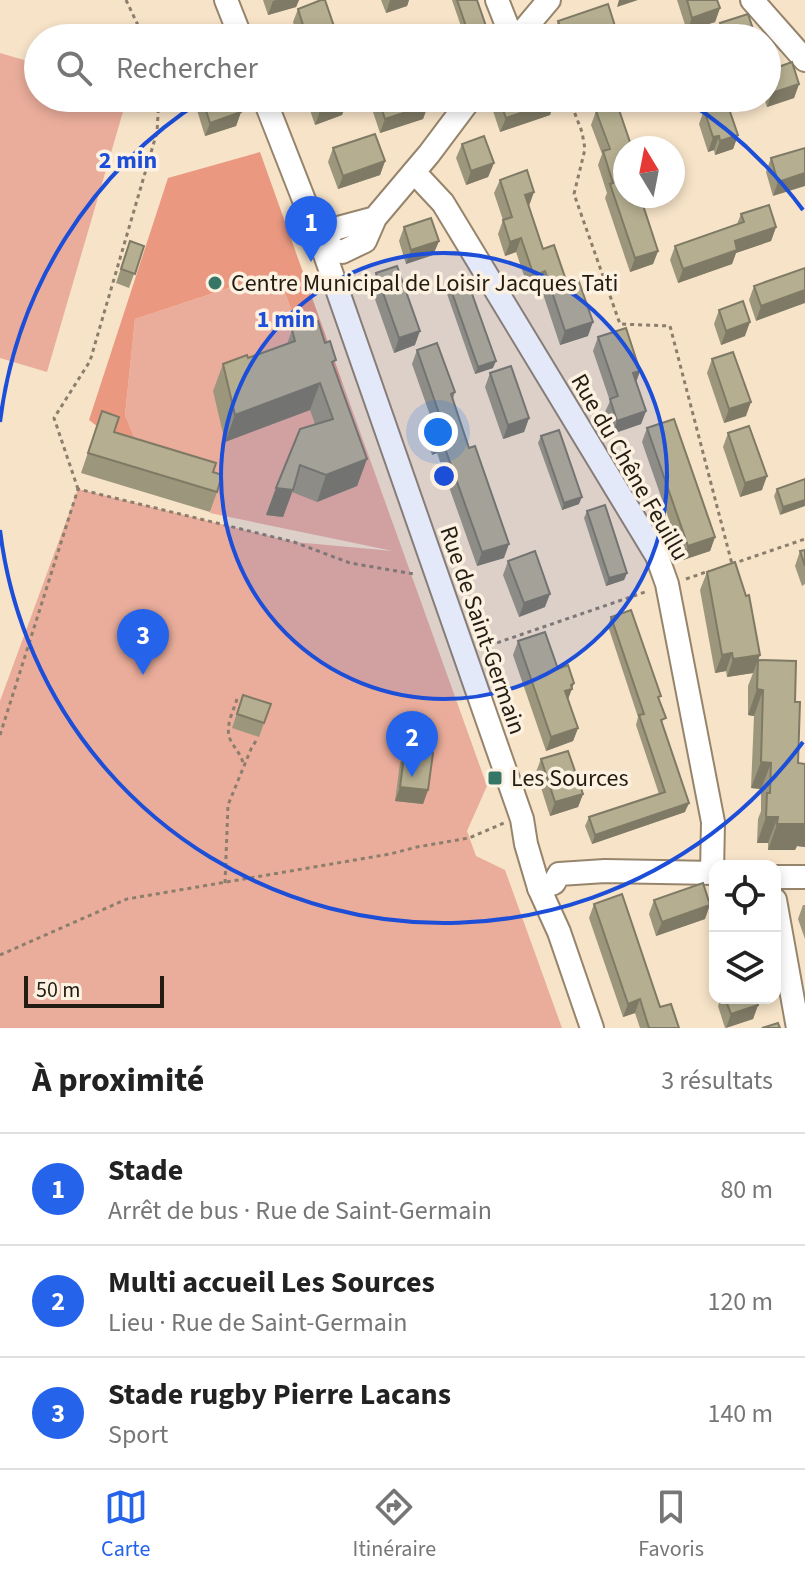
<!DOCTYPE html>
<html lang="fr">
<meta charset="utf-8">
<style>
body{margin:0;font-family:"Source Sans 3",sans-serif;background:#f6f6f6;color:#222}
.controls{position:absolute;right:24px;bottom:24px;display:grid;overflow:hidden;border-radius:16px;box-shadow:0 4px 12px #0003}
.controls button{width:72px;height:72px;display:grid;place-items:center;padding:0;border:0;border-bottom:2px solid #e0e0e0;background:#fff;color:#222;font:40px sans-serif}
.compass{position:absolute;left:613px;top:136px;width:72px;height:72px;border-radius:50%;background:#fff;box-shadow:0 4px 12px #0003;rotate:350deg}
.scale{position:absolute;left:24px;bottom:20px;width:140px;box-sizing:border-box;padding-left:8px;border:4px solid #231c12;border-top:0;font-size:22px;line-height:28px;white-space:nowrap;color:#231c12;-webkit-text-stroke:6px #fdf1e1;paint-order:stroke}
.you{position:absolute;left:438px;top:432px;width:28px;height:28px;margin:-20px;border:6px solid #fff;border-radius:50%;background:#1a73e8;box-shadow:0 0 0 12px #1a73e833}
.badge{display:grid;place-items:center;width:52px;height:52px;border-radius:50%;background:#2563eb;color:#fff;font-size:26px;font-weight:700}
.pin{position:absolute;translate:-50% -66px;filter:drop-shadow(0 2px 4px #0008)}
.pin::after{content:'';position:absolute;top:42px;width:28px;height:24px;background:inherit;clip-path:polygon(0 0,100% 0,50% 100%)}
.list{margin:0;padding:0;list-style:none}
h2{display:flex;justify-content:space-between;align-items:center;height:104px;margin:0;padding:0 32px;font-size:34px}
h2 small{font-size:26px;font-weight:400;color:#767676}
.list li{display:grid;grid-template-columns:52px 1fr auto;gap:24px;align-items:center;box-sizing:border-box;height:112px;padding:0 32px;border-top:2px solid #e0e0e0}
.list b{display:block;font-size:30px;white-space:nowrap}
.list p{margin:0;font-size:26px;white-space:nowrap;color:#767676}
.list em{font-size:26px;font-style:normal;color:#767676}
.icon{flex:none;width:44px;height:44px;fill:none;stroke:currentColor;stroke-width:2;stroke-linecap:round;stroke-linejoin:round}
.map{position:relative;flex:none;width:805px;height:1028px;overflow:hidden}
.search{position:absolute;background:#fff;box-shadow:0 4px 12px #0003;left:24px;right:24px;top:24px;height:88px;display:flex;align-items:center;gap:20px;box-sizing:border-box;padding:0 28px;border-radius:44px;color:#767676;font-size:30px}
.sheet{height:440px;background:#fff}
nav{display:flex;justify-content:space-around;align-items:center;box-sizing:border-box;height:112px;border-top:2px solid #e0e0e0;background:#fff;font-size:22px;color:#767676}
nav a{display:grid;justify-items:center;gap:4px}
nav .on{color:#2563eb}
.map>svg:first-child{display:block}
</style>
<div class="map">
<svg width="805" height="1028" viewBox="0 0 805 1028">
<rect width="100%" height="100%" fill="#f6e3c8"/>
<g fill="#eaad9b">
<polygon points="0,53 38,64 38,98 127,98 47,372 0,358"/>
<polygon points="277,272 298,327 344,387 487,786 467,831 476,856 505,870 562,1028 0,1028 0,701 78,489 294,542 393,551 210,513 217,486 145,463 125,415 135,319"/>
</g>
<polygon fill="#ea9980" points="260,152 344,387 298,327 277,272 135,319 125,415 145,463 89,420 168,178"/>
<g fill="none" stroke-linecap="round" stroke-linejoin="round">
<g stroke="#96856c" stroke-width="26">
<g id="street">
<polyline points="226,0 241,38"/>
<polyline points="497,0 512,38"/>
<polyline points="752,0 805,60"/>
<polyline points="517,38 549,0"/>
<polyline points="264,98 322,246 522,819 526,844 539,888 559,932 592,1028"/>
<polyline points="414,172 443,203 657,556 667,584 713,822 712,873"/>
<polyline points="375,218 334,229 322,246 342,252 365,241 375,218 429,154 471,98"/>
<polyline points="775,877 805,877"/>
<polyline points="539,888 554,883 559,874 605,871 715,873"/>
<polyline points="775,900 798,1028"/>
</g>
</g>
<g stroke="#8b7e6c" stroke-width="3" stroke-dasharray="4 4" stroke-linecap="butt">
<polyline points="126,0 144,38"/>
<polyline points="569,98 582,132 585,149 574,194 620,324 670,326 732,564"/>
<polyline points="78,489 54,418 90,361 157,132 159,98"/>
<polyline points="732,564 805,539"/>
<polyline points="686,579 709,571"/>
<polyline points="482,648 648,591"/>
<path d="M237 699C233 712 225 726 230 739 234 748 241 754 243 763"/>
<polyline points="0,735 78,489 294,542 350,563 414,574"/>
<polyline points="225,883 228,805 251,749 257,739"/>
<polyline points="0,955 127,899 390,854 417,847 469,838 504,823"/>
</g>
<use href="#street" stroke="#fff" stroke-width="22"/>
</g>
<g fill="#9c967c">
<polygon points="263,0 299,0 296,7 268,15"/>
<polygon points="381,0 409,0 407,6 386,13"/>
<polygon points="452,0 477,0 486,38 465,38"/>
<polygon points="677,0 717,0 720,8 715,22 687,31"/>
<polygon points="298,9 338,38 298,38 293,22"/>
<polygon points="558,21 615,26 610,38 554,38 553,35"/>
<polygon points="720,23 756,38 716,38"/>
<polygon points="767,71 799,84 794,98 767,107 764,98 767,98"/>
<polygon points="199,98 235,98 241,112 236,126 205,136 196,107"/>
<polygon points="306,98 346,98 347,102 342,115 315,125"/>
<polygon points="374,98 426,98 428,105 423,119 380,133 371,106"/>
<polygon points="498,98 554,98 550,115 500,132 493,111"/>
<polygon points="676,98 704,98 703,101 680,109"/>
<polygon points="704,110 738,135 733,149 715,155 714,150 708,152 699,124"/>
<polygon points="596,111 625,196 658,251 653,264 630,272 605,198 607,193 598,165 602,154 591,125"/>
<polygon points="462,144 494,163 488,177 466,185 456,158"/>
<polygon points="333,148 385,161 380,175 338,189 328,162"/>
<polygon points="805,148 773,196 766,172 771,158"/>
<polygon points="500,180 529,206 543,249 567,283 588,336 560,345 540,285 529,290 516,252 505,256 498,234 503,220 494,193"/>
<polygon points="741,214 776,227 771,241 736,253 732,264 678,283 670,260 675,246 737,224"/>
<polygon points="404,227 439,241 433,255 406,264 399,241"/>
<polygon points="130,241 144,246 129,288 116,283"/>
<polygon points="805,268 756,321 749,300 754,286"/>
<polygon points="376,273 415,345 394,353 371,288"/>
<polygon points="449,284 493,368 475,374 446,291"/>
<polygon points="719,310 745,336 721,345 714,324"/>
<polygon points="292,330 334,368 367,459 357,486 317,502 292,492 283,517 266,515 276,488 315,424 310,410 225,442 213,391 223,364 248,358 287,344"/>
<polygon points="598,337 640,371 636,383 646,411 641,424 612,434 605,412 610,401 593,351"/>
<polygon points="417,350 455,392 453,399 504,558 477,566 437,453 432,455 424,433 429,419 431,418 412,364"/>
<polygon points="712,359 746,416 724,423 707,373"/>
<polygon points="490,373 529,418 524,432 503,439 485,387"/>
<polygon points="102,411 114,432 213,472 217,492 210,512 81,473"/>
<polygon points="647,428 715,537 710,551 683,560 642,442"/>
<polygon points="728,433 762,490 740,497 723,447"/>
<polygon points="541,436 579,504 562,510 538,443"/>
<polygon points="805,479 780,515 774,496 777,489"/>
<polygon points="587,511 627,573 624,580 606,586 584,518"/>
<polygon points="805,550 805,584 802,586 795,566 800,551"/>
<polygon points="508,561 545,607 519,617 503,575"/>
<polygon points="707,572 760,655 758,660 795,702 805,847 797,846 795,850 768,850 768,843 757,843 758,819 761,811 761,789 751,788 754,716 748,715 748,686 753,673 727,677 726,671 715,673 700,590"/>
<polygon points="611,617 659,700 663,726 685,812 592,844 585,826 589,817 659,794 636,725 638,717 608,626"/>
<polygon points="518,641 558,669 574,683 568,699 578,728 573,741 546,751 513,655"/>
<polygon points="243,695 271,704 259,737 232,728"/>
<polygon points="405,749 428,790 423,804 395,801 400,763"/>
<polygon points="541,759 583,794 578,807 550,816 536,772"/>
<polygon points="654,900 705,919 656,936 649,914"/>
<polygon points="594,904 660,1007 679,1028 640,1028 635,1013 623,1017 589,918"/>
<polygon points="803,905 805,905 805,939 798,919"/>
<polygon points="721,998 756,998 758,1005 753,1019 725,1028 718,1006"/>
</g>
<g fill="#7f7a65">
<polygon points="277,0 299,0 296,7 268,15 273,1"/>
<polygon points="390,0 409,0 407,6 386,13"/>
<polygon points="619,0 638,0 617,7"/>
<polygon points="720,8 715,22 687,31 692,18"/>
<polygon points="615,26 610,38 578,38"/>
<polygon points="488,32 486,38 471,38"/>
<polygon points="799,84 794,98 767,107 772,93"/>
<polygon points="610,98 625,98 608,104"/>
<polygon points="684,98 704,98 703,101 680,109"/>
<polygon points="555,101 550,115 500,132 506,118"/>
<polygon points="347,102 342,115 315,125 320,111"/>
<polygon points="428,105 423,119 380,133 385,119"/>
<polygon points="241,112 236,126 205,136 210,123"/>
<polygon points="738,135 733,149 715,155 720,141"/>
<polygon points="719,136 714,150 708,152 713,137"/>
<polygon points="385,161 380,175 338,189 343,176"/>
<polygon points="494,163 488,177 466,185 471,171"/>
<polygon points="805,173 805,186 773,196 778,182"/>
<polygon points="534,192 529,206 525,195"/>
<polygon points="776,227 771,241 736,253 732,264 678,283 683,269 735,241"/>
<polygon points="521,238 516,252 505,256 510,242"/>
<polygon points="439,241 433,255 406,264 411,250"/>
<polygon points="658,251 653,264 630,272 635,258"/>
<polygon points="545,271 540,285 529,290 534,276"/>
<polygon points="805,290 805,303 756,321 761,306"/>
<polygon points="593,322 588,336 560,345 565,331"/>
<polygon points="750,322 745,336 721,345 726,331"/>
<polygon points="420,331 415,345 394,353 399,338"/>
<polygon points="496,361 493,368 475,374 478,367"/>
<polygon points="640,371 635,384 633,373"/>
<polygon points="320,383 310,410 225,442 235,415"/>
<polygon points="751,402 746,416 724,423 729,409"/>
<polygon points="646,411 641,424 612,434 617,421"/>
<polygon points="529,418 524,432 503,439 508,425"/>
<polygon points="442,440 437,453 432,455 437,441"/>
<polygon points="367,459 357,486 317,502 326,475"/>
<polygon points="767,476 762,490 740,497 745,483"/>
<polygon points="276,488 293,490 283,517 266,515"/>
<polygon points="582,497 579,504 562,510 564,503"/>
<polygon points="805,500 805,506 780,515 783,507"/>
<polygon points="715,537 710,551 683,560 688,546"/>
<polygon points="509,544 504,558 477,566 482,552"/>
<polygon points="627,573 624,580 606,586 609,578"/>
<polygon points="550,594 545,607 519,617 524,603"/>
<polygon points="732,653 726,671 715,673 722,655"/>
<polygon points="760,655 753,673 727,677 733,659"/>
<polygon points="574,683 567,702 565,691 571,685"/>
<polygon points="757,689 763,690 754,716 748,715"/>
<polygon points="578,728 573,741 546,751 551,737"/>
<polygon points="761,762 771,763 761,789 751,788"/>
<polygon points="400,787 428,790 423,804 395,801"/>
<polygon points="583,794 578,807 550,816 555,802"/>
<polygon points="689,803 685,812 592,844 595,835"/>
<polygon points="766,817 778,817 768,843 757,843"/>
<polygon points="805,820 805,847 797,846 795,850 768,850 777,824"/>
<polygon points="710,905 705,919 656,936 662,922"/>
<polygon points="640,999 635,1013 623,1017 628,1004"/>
<polygon points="758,1005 753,1019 726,1028 731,1014"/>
</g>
<g fill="#b5ae90" stroke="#7f7a65" stroke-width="2">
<polygon points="321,0 325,0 338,38 307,38 298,9"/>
<polygon points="457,0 477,0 488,32 470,38"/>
<polygon points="687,0 717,0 720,8 692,18"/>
<polygon points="608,4 615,26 578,38 565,38 558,21"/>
<polygon points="748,14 756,38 725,38 720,23"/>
<polygon points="792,62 799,84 772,93 767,79 767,71"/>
<polygon points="202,98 235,98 241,112 210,123"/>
<polygon points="316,98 346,98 347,102 320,111"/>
<polygon points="378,98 426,98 428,105 385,119"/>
<polygon points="499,98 554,98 555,101 506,118"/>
<polygon points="727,103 738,135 720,141 719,136 713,137 704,110"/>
<polygon points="617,104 632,148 625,148 625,196 640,196 658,251 635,258 610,184 613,183 603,151 610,149 596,111"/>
<polygon points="375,134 385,161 343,176 333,148"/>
<polygon points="484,136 494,163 471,171 462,144"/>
<polygon points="805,148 805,173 778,182 771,158"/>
<polygon points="527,170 534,192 525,195 543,249 554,245 567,283 578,279 593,322 565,331 545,271 534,276 521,238 510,242 503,220 512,217 500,180"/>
<polygon points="769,205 776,227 735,241 737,250 683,269 675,246 744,222 741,214"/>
<polygon points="431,218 439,241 411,250 404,227"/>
<polygon points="130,241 144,246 135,274 121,269"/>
<polygon points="397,266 420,331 399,338 376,273"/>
<polygon points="805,268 805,290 761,306 754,286"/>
<polygon points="466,277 496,361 478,367 449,284"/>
<polygon points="743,301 750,322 726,331 719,310"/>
<polygon points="318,321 325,343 330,341 336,360 332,362 367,459 326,475 300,465 293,490 276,488 300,429 333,419 320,383 235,415 223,364 247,355 248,358 295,341 292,330"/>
<polygon points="626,328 640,371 633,373 646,411 617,421 610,399 618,396 598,337"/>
<polygon points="437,343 455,392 451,394 469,448 475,446 509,544 482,552 442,440 437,441 429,419 440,416 417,350"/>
<polygon points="733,352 751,402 729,409 712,359"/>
<polygon points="511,366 529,418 508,425 490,373"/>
<polygon points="102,411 119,417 114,432 216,463 213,472 222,475 217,492 88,453"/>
<polygon points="674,419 715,537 688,546 647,428"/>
<polygon points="749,426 767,476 745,483 728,433"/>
<polygon points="559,430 582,497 564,503 541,436"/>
<polygon points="805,479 805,500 783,507 777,489"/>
<polygon points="605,505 627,573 609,578 587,511"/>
<polygon points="805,550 805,566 800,551"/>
<polygon points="535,551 550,594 524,603 508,561"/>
<polygon points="735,562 746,596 749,595 760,655 733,659 732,653 722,655 707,572"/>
<polygon points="631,610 661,696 658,697 666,718 661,720 689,803 595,835 589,817 665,792 639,715 644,714 611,617"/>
<polygon points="545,632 558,669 568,665 574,683 571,685 572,689 565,691 578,728 551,737 518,641"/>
<polygon points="758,660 796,661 795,702 800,702 798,763 805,764 805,824 777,824 778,817 766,817 767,793 770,793 771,763 761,762 763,690 757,689"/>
<polygon points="243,695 271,704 264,723 237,714"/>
<polygon points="405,749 433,753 428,790 400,787"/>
<polygon points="568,751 583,794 555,802 541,759"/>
<polygon points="703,883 710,905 662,922 654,900"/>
<polygon points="622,894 660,1007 671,1004 679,1028 649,1028 640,999 628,1004 594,904"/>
<polygon points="725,998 756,998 758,1005 731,1014"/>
<polygon points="778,1023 780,1028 762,1028"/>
</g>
<circle cx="444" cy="476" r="223" fill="#1d4ed8" fill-opacity=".12"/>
<g fill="none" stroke="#1d4ed8" stroke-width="4">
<circle cx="444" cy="476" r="223"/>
<path d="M803 742A447 447 0 0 1 0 530M0 422A447 447 0 0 1 204 99M355 38A447 447 0 0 1 533 38M684 99A447 447 0 0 1 803 210"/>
</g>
<g fill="#367666" stroke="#fdf1e1" stroke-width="3">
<circle cx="215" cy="283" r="8"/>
<rect x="487" y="770" width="16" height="16" rx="4"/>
</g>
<g text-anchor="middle" stroke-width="7" stroke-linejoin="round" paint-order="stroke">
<g font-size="24" fill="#231c12" stroke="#fdf1e1" text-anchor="start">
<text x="231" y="291">Centre Municipal de Loisir Jacques Tati</text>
<text x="511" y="786">Les Sources</text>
</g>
<g font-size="24" fill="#231c12" stroke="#fdf1e1">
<text transform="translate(630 467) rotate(60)" y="8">Rue du Chêne Feuillu</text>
<text transform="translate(483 630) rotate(71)" y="8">Rue de Saint-Germain</text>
</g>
</g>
<circle cx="444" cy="476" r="12" fill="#1d4ed8" stroke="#fdf1e1" stroke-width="4"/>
<g font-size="24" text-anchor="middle" font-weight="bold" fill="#1d4ed8" stroke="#fdf1e1" stroke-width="7" stroke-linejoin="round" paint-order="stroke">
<text x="128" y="168">2 min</text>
<text x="286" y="327">1 min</text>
</g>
</svg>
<div class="controls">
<button><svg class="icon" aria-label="locate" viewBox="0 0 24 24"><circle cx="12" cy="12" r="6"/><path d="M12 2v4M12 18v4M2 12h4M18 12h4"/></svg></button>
<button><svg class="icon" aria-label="layers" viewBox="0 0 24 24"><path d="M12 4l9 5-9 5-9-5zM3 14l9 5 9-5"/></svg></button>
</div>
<svg class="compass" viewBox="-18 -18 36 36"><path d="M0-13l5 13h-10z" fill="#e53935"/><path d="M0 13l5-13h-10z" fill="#767676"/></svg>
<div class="scale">50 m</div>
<div class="you"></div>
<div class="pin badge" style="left:311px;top:262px">1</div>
<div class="pin badge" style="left:412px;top:777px">2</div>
<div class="pin badge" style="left:143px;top:675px">3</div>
<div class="search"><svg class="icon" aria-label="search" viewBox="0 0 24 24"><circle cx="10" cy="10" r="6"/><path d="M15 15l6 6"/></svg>Rechercher</div>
</div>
<section class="sheet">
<h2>À proximité<small>3 résultats</small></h2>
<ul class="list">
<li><span class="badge">1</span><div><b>Stade</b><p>Arrêt de bus · Rue de Saint-Germain</p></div><em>80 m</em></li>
<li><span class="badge">2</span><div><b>Multi accueil Les Sources</b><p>Lieu · Rue de Saint-Germain</p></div><em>120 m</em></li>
<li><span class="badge">3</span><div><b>Stade rugby Pierre Lacans</b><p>Sport</p></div><em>140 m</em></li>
</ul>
</section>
<nav>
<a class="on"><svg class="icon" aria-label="map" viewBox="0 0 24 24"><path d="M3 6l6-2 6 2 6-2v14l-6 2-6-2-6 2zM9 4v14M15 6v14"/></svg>Carte</a>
<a><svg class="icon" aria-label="directions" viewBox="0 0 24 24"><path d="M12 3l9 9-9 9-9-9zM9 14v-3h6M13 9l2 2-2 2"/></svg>Itinéraire</a>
<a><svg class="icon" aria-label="saved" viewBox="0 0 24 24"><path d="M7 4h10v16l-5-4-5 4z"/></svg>Favoris</a>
</nav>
